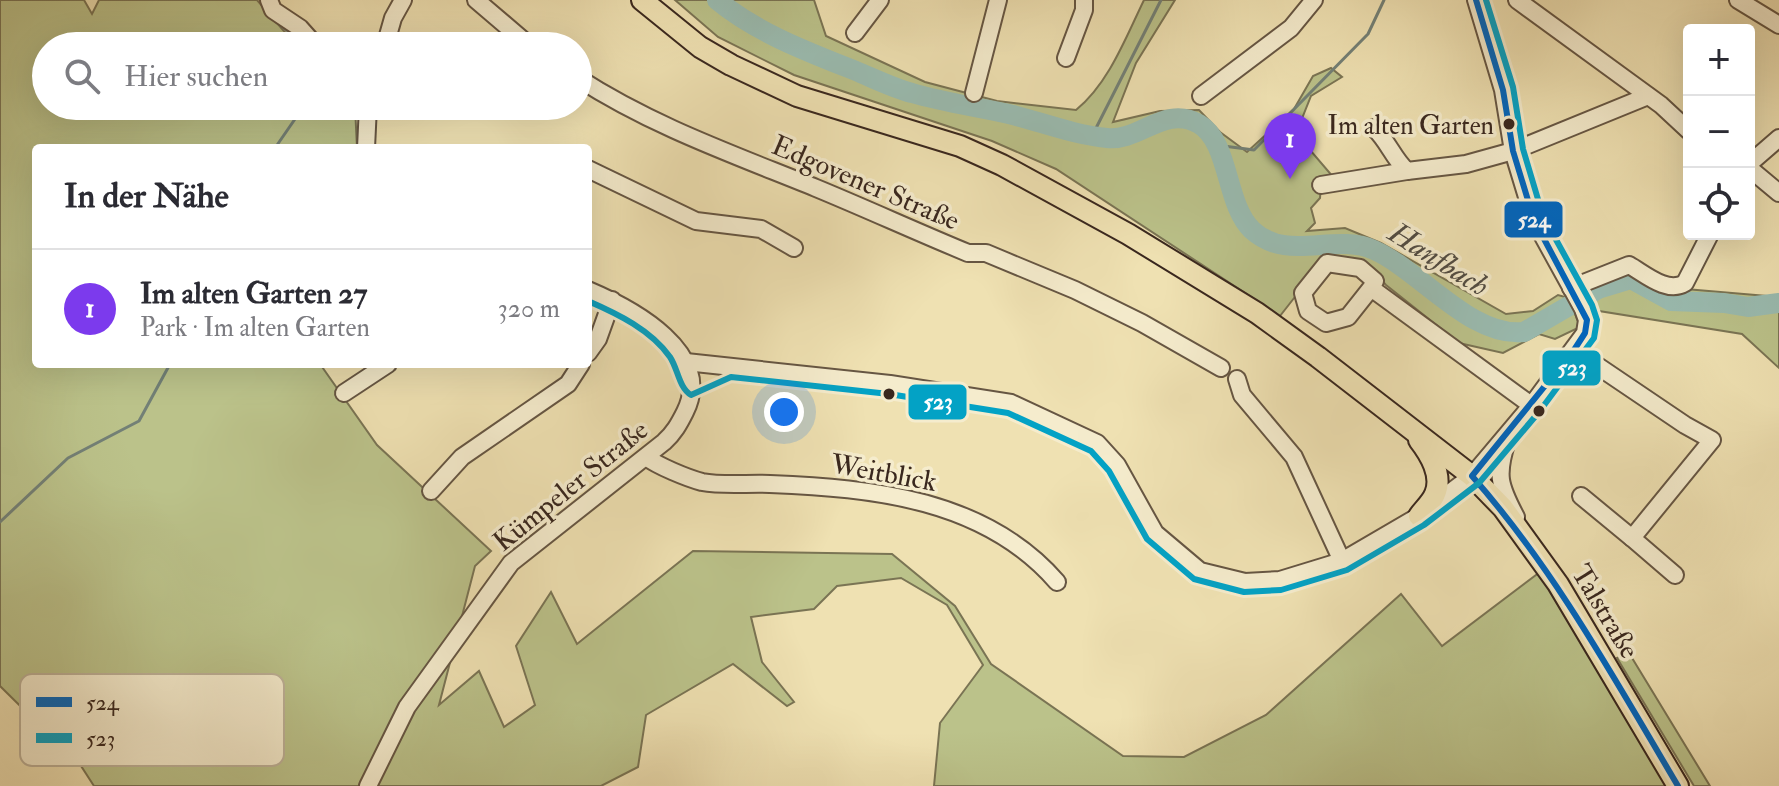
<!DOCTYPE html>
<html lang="de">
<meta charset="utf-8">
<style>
body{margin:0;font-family:"IM FELL Double Pica",serif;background:#f2f2f3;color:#2b2b33}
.controls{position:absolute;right:24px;top:24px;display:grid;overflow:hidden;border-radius:8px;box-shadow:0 8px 32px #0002}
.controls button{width:72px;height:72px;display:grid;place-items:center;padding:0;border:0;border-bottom:2px solid #e1e1e2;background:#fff;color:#2b2b33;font:40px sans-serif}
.you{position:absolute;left:784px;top:412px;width:28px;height:28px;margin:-20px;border:6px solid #fff;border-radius:50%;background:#1a73e8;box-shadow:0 0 0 12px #1a73e833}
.badge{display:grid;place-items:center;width:52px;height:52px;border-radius:50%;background:#7c3aed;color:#fff;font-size:26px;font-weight:700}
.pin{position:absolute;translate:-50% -66px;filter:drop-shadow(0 2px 4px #0008)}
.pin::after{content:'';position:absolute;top:42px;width:28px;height:24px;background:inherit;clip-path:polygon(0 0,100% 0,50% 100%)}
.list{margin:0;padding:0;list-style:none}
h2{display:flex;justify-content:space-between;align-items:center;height:104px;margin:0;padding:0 32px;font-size:34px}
h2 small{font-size:26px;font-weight:400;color:#7c7c81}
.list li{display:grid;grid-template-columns:52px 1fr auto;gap:24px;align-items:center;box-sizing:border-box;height:120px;padding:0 32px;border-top:2px solid #e1e1e2}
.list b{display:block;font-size:30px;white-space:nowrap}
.list p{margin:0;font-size:26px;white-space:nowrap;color:#7c7c81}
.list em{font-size:26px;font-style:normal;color:#7c7c81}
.icon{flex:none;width:44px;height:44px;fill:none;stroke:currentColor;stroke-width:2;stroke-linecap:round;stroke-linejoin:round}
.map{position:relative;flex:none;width:1779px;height:786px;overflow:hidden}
.search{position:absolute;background:#fff;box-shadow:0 8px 32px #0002;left:32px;top:32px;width:560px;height:88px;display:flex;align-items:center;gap:20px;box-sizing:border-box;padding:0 28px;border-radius:44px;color:#7c7c81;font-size:30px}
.panel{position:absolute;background:#fff;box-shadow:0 8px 32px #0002;left:32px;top:144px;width:560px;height:224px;border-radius:8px}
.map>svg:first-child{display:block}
</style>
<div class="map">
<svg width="1779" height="786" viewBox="0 0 1779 786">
<rect width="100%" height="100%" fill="#efe1b2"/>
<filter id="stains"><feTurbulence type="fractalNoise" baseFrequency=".0025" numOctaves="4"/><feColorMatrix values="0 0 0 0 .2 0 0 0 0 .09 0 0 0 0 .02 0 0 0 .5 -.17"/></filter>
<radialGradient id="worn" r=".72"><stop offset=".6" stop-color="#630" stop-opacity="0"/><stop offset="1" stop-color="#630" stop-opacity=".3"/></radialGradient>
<g fill="#bbc28a" stroke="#7a7454" stroke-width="2">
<polygon points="0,0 84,0 92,14 99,0 257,0 297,46 46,46 46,106 355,106 357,148 36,148 36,364 320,364 377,445 491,551 475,566 439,705 479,671 504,727 535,705 516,646 551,592 577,644 693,551 892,554 955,606 991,664 1123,756 1184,757 1266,715 1401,594 1442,646 1540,572 1666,786 934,786 940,723 983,665 947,605 901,578 837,586 814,609 751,617 762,662 794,702 787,706 733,664 646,715 638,767 601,786 94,786 81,766 0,686"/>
<path d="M675 0H814L826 36 925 82 997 101 1076 110C1109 83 1126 37 1144 0H1175L1136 63 1113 122 1160 111 1199 110 1220 132 1247 152 1294 109 1313 76 1331 68 1342 77 1311 96 1299 126 1310 150 1334 178 1321 185 1320 198 1311 208 1315 223 1307 231 1345 228 1381 243 1506 314 1533 311 1558 295 1569 298 1580 327 1555 339 1539 334 1503 353 1459 343 1386 285 1367 264 1327 256 1280 316 1056 169 992 141 794 75 718 37Z"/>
<polygon points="1621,275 1662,287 1779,297 1779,368 1742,334 1593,310 1583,294"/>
<polygon points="1629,653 1710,786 1694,786 1617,658"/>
</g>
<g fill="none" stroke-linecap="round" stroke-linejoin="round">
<g stroke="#738076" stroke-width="3">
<polyline points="275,21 301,41"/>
<polyline points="1092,136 1161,0"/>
<polyline points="1216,145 1254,150 1368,34 1384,0"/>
<polyline points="275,148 304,106"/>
<polyline points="0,522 68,458 139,421 170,364"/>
</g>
<path stroke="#9abcb1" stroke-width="20" d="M717 0C757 33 808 52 856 71 875 79 893 88 912 93 946 103 979 107 1013 115 1044 123 1075 135 1107 138 1139 142 1165 104 1199 124 1230 142 1225 204 1252 230 1288 263 1334 232 1374 250 1421 271 1471 338 1524 332L1598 289 1631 279 1671 301 1724 303 1748 307 1779 303"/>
<g stroke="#665643" stroke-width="20">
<g id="minor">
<polyline points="269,0 273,10 300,28 316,46"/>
<polyline points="476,0 530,46"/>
<polyline points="1517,0 1661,105 1689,131"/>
<polyline points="1738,0 1779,25"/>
<polyline points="855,33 880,0"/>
<polyline points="385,46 393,18 403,0"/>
<polyline points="1066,58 1084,10 1084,0"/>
<path d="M578 78C652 126 735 155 816 188 867 209 917 232 968 253H986L1075 290 1142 323 1221 368"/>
<polyline points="974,93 998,0"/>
<polyline points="1201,96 1291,28 1314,0"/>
<path d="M1374 128C1388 141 1393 158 1407 171L1466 164 1513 151 1648 96"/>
<polyline points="366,148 368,106"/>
<polyline points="1749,164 1779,138"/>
<polyline points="1749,168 1779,193"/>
<polyline points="588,169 696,221 761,229 794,248"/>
<polyline points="1321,185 1407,171"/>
<polyline points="1371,288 1375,281 1360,268 1327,263 1303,293 1308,311 1326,323 1348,317 1371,288 1531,405"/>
<path d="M1571 288 1629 265C1645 274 1667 294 1685 283L1710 234"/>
<polyline points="1574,350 1685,425 1712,440 1632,538 1675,575"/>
<polyline points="588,353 598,339 612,300"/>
<polyline points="686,362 890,384 1011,403 1097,443 1117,465 1155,533 1200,571 1245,582 1280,580 1342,561 1419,516 1472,476 1531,406 1585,333 1587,320 1583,309 1534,220 1513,151 1503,90 1476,0"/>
<polyline points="1237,379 1242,395 1294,457 1342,561"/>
<polyline points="344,393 388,364"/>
<path d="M1507 441C1496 475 1499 485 1516 517"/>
<path d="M646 457C658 466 687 478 702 482 723 486 748 483 770 484 873 488 985 499 1057 582"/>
<polyline points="431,491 462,457 568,384 581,364"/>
<polyline points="1581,496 1632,538"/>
<path d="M368 786 407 707 511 563 664 442C674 433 679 424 685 412 715 353 633 309 588 290"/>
</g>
</g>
<g stroke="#39271e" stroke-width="24">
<g id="major">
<polyline points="642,0 700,47 731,65 797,96 960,146 1002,165 1128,234 1257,313 1318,357 1472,476 1503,508 1558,584 1678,786"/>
<path d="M1419 440C1430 454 1443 476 1435 494 1432 502 1424 509 1419 516"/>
</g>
</g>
<use href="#minor" stroke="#f5eccd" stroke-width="16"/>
<use href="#major" stroke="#efe1b2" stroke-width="20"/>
<g stroke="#f5eccd" stroke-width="12">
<path id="bus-1" d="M1476 0 1503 90 1513 151 1534 220 1587 320 1585 333 1574 350 1472 476C1555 570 1614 678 1678 786"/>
</g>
<g stroke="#f5eccd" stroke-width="12">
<path id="bus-2" d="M588 301C618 314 651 330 670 357 678 369 679 388 691 395L731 377 889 394 1008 413 1091 451 1109 471 1147 539 1194 579 1244 592 1281 590 1347 570 1424 525 1479 483 1539 412 1594 338 1597 320 1592 305 1543 216 1523 149 1513 87 1486 0"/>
</g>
<use href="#bus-1" stroke="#0065bd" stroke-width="6"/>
<use href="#bus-2" stroke="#03a2c5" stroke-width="6"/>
</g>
<g fill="#39271e" stroke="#f5eccd" stroke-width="3">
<circle cx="1509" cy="124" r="7"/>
<circle cx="889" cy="394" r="7"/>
<circle cx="1539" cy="411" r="7"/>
</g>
<g text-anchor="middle" stroke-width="7" stroke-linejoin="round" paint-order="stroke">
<g font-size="26" fill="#39271e" stroke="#f5eccd" text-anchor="end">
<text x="1494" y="134">Im alten Garten</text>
</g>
<g font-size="28" fill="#39271e" stroke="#f5eccd">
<text transform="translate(866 182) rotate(23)" y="10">Edgovener Straße</text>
<text transform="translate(884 472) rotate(10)" y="10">Weitblick</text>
<text transform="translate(570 485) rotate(-39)" y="10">Kümpeler Straße</text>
<text transform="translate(1606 611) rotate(59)" y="10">Talstraße</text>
</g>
<g font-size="30" font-style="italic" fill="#514c43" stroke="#f5eccd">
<text transform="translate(1439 259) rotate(32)" y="10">Hanfbach</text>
</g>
</g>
<rect x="20" y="674" width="264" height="92" rx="12" fill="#f5eccd" stroke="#bdb198" stroke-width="2"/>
<rect x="36" y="697" width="36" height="10" fill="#0065bd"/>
<rect x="36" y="733" width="36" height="10" fill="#03a2c5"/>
<g font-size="22" fill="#39271e">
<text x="86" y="710">524</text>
<text x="86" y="746">523</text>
</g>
<g stroke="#f5eccd" stroke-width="3">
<rect x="1503" y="200" width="61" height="39" rx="8" fill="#0065bd"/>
<rect x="1541" y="349" width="61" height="38" rx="8" fill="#03a2c5"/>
<rect x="907" y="383" width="61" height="38" rx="8" fill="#03a2c5"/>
</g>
<g font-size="22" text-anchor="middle" font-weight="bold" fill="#fff">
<text x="1534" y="227">524</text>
<text x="1572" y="375">523</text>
<text x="938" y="409">523</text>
</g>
<rect width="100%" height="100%" filter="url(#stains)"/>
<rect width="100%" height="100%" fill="url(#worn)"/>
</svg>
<div class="controls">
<button>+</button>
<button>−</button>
<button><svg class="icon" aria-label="locate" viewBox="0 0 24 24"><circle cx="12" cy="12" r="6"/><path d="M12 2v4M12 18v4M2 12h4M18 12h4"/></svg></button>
</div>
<div class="you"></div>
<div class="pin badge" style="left:1290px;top:179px">1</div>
<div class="search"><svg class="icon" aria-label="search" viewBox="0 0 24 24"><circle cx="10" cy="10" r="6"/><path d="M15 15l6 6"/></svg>Hier suchen</div>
<section class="panel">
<h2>In der Nähe<small></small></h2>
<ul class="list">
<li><span class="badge">1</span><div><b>Im alten Garten 27</b><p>Park · Im alten Garten</p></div><em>320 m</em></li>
</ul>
</section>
</div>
